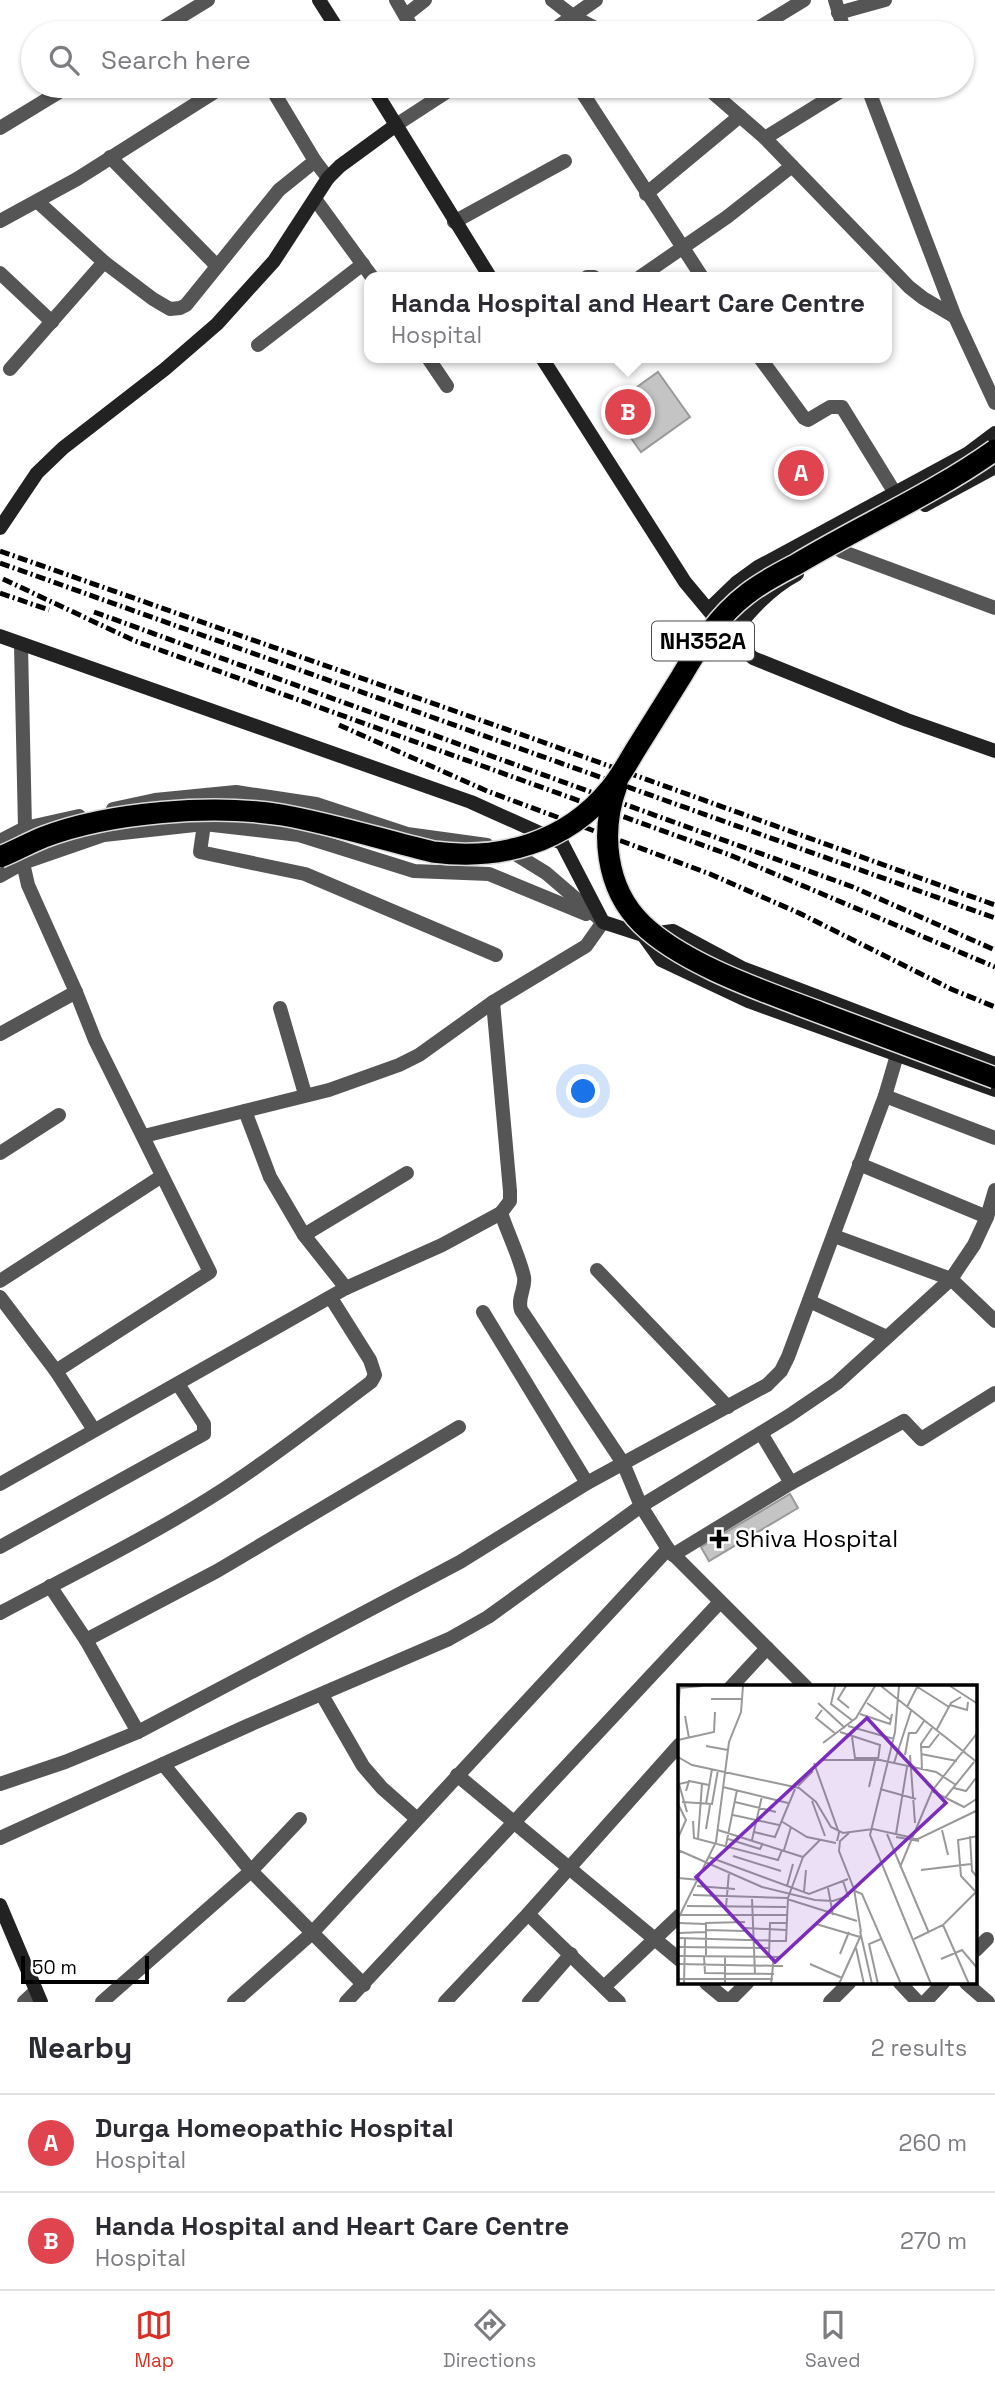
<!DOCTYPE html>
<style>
body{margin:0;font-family:"Space Grotesk",sans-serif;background:#f7f7f7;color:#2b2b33}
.scale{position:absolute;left:21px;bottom:18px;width:128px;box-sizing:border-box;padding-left:7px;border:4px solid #000;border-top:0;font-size:19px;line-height:24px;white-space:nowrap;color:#000;-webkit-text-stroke:5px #fff;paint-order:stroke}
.you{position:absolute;left:584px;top:1092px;width:24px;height:24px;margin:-18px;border:5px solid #fff;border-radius:50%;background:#1a73e8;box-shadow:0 0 0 10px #1a73e833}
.badge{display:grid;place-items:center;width:46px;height:46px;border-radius:50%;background:#d93025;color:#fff;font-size:23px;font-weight:700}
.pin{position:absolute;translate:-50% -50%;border:4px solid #fff;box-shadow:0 2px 7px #0006}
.popup{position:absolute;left:364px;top:272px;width:528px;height:91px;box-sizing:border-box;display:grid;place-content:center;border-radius:14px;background:#fff;filter:drop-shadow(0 2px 5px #0005);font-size:23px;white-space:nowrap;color:#7c7c81}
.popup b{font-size:26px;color:#2b2b33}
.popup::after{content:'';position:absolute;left:50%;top:100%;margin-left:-14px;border:14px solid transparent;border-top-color:#fff}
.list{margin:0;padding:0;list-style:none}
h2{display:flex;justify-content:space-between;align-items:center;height:91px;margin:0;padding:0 28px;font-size:30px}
h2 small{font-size:23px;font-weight:400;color:#7c7c81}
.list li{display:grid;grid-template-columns:46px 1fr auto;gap:21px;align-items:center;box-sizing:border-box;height:98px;padding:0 28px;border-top:2px solid #e1e1e2}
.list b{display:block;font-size:26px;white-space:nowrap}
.list p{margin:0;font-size:23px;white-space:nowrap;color:#7c7c81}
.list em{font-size:23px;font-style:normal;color:#7c7c81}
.icon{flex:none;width:38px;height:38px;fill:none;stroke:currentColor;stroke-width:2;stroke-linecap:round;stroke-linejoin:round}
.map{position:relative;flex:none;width:995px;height:2002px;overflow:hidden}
.search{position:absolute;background:#fff;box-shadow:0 2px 5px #0004;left:21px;right:21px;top:21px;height:77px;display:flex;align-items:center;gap:18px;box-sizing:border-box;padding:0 24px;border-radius:38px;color:#7c7c81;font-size:26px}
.sheet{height:287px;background:#fff}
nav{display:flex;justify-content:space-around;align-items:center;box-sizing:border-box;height:98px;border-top:2px solid #e1e1e2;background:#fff;font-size:19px;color:#7c7c81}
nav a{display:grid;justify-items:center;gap:4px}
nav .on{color:#d93025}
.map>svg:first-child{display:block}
</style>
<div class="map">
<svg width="995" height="2002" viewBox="0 0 995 2002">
<rect width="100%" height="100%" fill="#fff"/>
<g fill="#c4c4c4" stroke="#999" stroke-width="2">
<polygon points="658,372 690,417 641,452 609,407"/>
<polygon points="790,1494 798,1508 709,1561 701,1547"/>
</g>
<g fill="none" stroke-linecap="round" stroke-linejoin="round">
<g stroke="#555" stroke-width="14">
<polyline points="396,0 415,33"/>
<polyline points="552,0 574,17 605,33"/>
<polyline points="835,0 845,33"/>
<polyline points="838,13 885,0"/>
<polyline points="406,15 425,0"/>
<polyline points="154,33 208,0"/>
<polyline points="549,33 596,0"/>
<polyline points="750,33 804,0"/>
<polyline points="270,86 315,161 328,178"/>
<polyline points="578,86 702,277"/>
<polyline points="705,86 765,138 909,287 923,298 955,317"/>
<polyline points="867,86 955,317 995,403"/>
<polyline points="396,125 456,86"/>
<polyline points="0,128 69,86"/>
<polyline points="765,138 849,86"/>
<polyline points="110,157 217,266"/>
<polyline points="646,194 740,116"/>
<polyline points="315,199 372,277"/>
<polyline points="38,202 104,262 153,299 170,309 180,308 186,305 279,190 315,161"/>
<polyline points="0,221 77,179 224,86"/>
<polyline points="454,222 565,161"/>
<polyline points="0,273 52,322"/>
<polyline points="587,277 594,277"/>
<polyline points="640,277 727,217 792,166"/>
<polyline points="258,345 363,264"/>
<polyline points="428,358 447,386"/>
<polyline points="760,358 804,418 808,420 830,407 842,407 895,493"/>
<polyline points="10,369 104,262"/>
<polyline points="841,551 995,608"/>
<polyline points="21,645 25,828"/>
<polyline points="113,809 155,800 236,792 316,804 407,834 487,845"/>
<polyline points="204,824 200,852 305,874 496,955"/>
<polyline points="0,841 25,828 79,816"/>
<polyline points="507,849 546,873 602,921"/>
<polyline points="23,863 28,885 76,992 95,1040 210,1272 56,1371"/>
<polyline points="0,876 23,863 104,835 204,824 299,835 414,871 489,874 586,914"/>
<polyline points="280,1008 305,1094"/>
<polyline points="0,1034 76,992"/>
<polyline points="885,1096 995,1138"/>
<polyline points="245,1111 270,1177 304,1235 346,1288"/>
<polyline points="144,1136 329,1090 399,1065 419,1055 493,1002 586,946 603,922"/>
<polyline points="0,1153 59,1115"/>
<polyline points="859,1164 987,1217"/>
<path d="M501 1213C508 1234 519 1255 524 1277 526 1289 517 1297 521 1310L623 1463 641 1506 668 1549 806 1687"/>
<polyline points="304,1235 407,1173"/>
<polyline points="834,1236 951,1279 995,1321"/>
<polyline points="597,1270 728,1407"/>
<polyline points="0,1281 162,1176"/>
<polyline points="0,1297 56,1371 94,1430"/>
<polyline points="809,1301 887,1337"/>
<polyline points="483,1312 587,1483"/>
<polyline points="761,1433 791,1483"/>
<polyline points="0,1484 346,1288 442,1245 501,1213 510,1201 510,1191 493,1002"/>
<polyline points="0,1547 204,1434 204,1424 178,1384"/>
<polyline points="673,1555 791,1483 904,1421 921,1439 995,1393"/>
<polyline points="50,1586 86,1640 138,1732"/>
<path d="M0 1613C75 1573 153 1535 224 1489 275 1456 323 1418 371 1382L375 1375 370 1360 331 1298"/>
<polyline points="86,1640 217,1571 459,1427"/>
<polyline points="731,1687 767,1648"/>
<polyline points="322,1695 363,1766 382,1788 416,1818"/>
<polyline points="163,1764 251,1871 364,1985"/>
<polyline points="457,1775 680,1960"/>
<polyline points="0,1784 65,1762 138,1732 460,1562 587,1483 767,1385 781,1371 788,1357 885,1096 897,1055"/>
<polyline points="0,1838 247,1726 449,1639 488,1617 641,1506 790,1415 837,1383 951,1279 974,1245 987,1217 995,1190"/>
<polyline points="528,1914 619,2002"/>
<polyline points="976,1950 987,1939"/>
<polyline points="706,1983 729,2002"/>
<polyline points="900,1983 918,2002"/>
<polyline points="966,1983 988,2002"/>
<polyline points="604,1987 680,1915"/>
<polyline points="24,2002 36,1991"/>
<polyline points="102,2002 251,1871 300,1819"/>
<polyline points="234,2002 311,1934 668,1549"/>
<polyline points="346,2002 720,1602"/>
<polyline points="445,2002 528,1914 680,1744"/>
<polyline points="529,2002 571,1954"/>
<polyline points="728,2002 747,1983"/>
<polyline points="830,2002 849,1983"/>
<polyline points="925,2002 943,1983"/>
</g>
<g stroke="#222" stroke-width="14">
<polyline points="319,0 340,33"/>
<polyline points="372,86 490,277"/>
<polyline points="542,358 685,582 730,636 753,658 907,720 995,751"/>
<polyline points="925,505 995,467"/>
<polyline points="0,528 37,473 63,448 165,369 217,324 274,261 328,178 340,166 396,125"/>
<polyline points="709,609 736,583 758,567 967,454 995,433"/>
<polyline points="0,636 471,802 562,843 603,922 643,935 673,931 742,968 995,1064"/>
<path d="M730 636C749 612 769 589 797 574"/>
<polyline points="643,935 661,960 748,1001 995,1090"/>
<polyline points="0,1905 41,2002"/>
</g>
<g stroke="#000" stroke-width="5" stroke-dasharray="10 3.5 2 3.5" stroke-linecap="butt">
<polyline points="0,551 537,740 995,905"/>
<polyline points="0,563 995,918"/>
<polyline points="3,579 135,641 730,855 995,967"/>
<polyline points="0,593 49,610"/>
<polyline points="94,612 853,887 995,950"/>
<polyline points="339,725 487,791 710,874 799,913 951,989 995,1007"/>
</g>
<g stroke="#dbdbdb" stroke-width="24" stroke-linecap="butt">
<g id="highway-bridge">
<path d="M617 785C600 831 605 888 642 924 684 965 766 992 821 1013 879 1035 937 1056 995 1078"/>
<path d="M0 857C15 851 29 843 44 837 110 812 213 804 282 815 333 824 383 840 433 852 500 861 566 843 610 789 620 777 628 762 636 749 651 725 666 701 681 677 699 646 718 616 747 594 762 582 780 573 797 564 862 525 933 494 995 450"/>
</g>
</g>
<use href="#highway-bridge" stroke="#000" stroke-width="21"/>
</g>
<path fill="#000" stroke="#fff" stroke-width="2.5" d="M715.5 1528.5h7v7h7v7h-7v7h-7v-7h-7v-7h7z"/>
<g text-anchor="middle" stroke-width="5" stroke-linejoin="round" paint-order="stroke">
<rect fill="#fff" stroke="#4c4c4c" stroke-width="2" x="652" y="621.5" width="102" height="39" rx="5"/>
<g font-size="23" font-weight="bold" fill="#000">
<text x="703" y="649">NH352A</text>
</g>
<g font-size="24" fill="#000" stroke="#fff" text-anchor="start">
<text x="735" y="1547">Shiva Hospital</text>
</g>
</g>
<g transform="translate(678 1685)">
<rect width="299" height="299" fill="#fff"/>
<path fill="none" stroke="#999" stroke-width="2" d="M157 1 153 19 175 36M168 1 160 14 171 23M203 1 300 78M221 1 217 47 192 150 253 299M238 1 271 22M272 1 300 19M0 3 24 1M33 14H65M140 18 167 43M189 18 213 35M272 20 289 25 290 17M229 22 239 2M144 25 138 33 158 49M0 26 2 1M182 29 212 39 214 29M7 31 11 53M170 41 216 54M258 46 273 18 283 12M162 47 202 60 200 75M174 52 177 73H200M0 55 36 47 37 27M145 58 178 33 197 1M28 61 50 65M243 62H251L261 49M243 69 279 76M227 70 231 48H238L246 36M232 70 237 138M0 72 14 80 121 103 138 117 153 142 165 148 195 144 240 154 300 125M143 75H202L258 87 278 100M136 78 161 148 159 156M216 78 233 26M244 85 243 59 254 43M120 101 135 86M45 102 110 118M191 102 197 76M276 103 288 106 298 93M202 104 238 114M8 106 11 96 31 100M254 106 286 122 300 113M267 113 296 77M134 116 147 151M4 117 34 119 40 85M57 117 98 127M0 119 8 135 0 153M28 119 34 84M9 127 1 99 10 97M55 130 101 140M15 136 16 153 100 175 104 165M103 136 129 152 158 158M28 144 32 120M40 145 125 172 142 155M264 145 270 170M76 147 97 152 117 104M171 148 162 156 161 166 176 204 183 247M209 149 251 248M218 149 229 82M292 151 294 186 300 193M218 152 241 156M20 153 24 99M50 154 82 164 85 158M74 155 84 111M48 160 59 105M0 165 84 202 137 215 155 216 170 211 165 196M1 165V193M106 165 113 142M55 171 103 186M31 172 131 209 170 194M222 182 254 106 300 47M243 185 293 179M0 193 22 195M19 201 57 204M109 201 115 179M150 203 155 230M177 206 184 209 223 299M297 206 283 191 280 155 300 151M126 207 128 185M15 210 110 213M74 214 77 289M109 214 179 236M9 221 108 222M48 222 51 187M3 230H109M0 234 38 157 51 57 63 27 65 1M0 238 28 239M138 239 182 252M265 240 291 299M67 243 108 245M28 245 67 246M182 246 194 299M0 248 28 247M0 253 108 256 110 213 125 172M236 254 265 240 300 205M0 262 91 263M178 263 186 299M162 269 171 247M28 270V238L67 237M0 271 102 272M26 271 27 288 96 289M91 271 92 238H109M263 274 284 265 300 284M0 279 105 281M132 279 164 293M0 294H95M6 299 7 253M47 299V271M93 299 96 271M161 299 183 250M200 299 191 259 203 254"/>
<path fill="#7b2cbf" fill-opacity="0.15" stroke="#7b2cbf" stroke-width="3.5" d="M189 33 268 118 97 277 18 192Z"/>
<rect width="299" height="299" fill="none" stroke="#000" stroke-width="3.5"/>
</g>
</svg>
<div class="scale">50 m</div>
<div class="you"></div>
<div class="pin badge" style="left:801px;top:473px;background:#e0444e">A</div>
<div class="pin badge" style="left:628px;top:412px;background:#e0444e">B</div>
<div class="popup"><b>Handa Hospital and Heart Care Centre</b>Hospital</div>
<div class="search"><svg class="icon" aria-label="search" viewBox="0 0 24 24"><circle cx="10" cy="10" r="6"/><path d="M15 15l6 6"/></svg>Search here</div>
</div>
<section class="sheet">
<h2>Nearby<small>2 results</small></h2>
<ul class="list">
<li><span class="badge" style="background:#e0444e">A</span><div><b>Durga Homeopathic Hospital</b><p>Hospital</p></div><em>260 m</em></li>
<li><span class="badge" style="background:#e0444e">B</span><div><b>Handa Hospital and Heart Care Centre</b><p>Hospital</p></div><em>270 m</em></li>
</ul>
</section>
<nav>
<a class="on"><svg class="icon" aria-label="map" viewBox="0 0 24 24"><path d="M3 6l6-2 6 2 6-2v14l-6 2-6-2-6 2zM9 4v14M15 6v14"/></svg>Map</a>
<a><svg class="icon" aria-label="directions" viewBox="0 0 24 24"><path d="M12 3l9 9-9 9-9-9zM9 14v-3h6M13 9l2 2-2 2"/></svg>Directions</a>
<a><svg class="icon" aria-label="saved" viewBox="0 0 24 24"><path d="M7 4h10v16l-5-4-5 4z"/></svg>Saved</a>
</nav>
